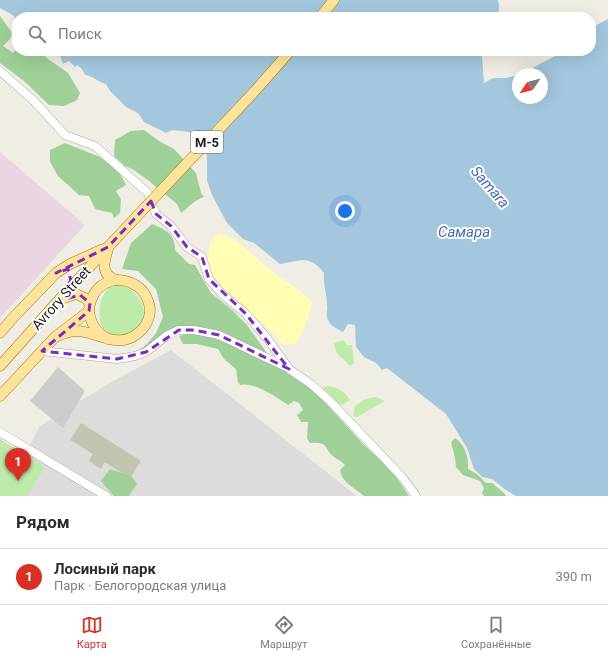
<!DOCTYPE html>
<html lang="ru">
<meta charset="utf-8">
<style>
body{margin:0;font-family:Roboto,sans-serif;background:#f2f2f3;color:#2b2b33}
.compass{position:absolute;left:512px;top:68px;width:36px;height:36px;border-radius:50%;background:#fff;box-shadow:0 4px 16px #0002;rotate:235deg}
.you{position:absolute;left:345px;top:211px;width:14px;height:14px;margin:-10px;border:3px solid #fff;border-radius:50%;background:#1a73e8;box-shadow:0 0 0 6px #1a73e833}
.badge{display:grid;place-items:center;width:26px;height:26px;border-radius:50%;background:#d93025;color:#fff;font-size:13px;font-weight:700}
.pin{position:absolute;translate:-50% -33px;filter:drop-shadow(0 1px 2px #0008)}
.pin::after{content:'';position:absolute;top:21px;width:14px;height:12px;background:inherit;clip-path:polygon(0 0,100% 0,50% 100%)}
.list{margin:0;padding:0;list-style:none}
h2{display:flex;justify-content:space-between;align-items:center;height:52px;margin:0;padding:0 16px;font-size:17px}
h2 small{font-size:13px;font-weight:400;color:#7c7c81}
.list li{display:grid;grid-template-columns:26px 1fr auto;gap:12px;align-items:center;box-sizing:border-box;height:56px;padding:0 16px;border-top:1px solid #e1e1e2}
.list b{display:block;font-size:15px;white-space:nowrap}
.list p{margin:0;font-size:13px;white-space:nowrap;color:#7c7c81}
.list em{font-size:13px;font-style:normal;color:#7c7c81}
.icon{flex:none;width:22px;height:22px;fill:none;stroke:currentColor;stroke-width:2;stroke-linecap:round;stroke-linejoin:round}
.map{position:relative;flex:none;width:608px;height:496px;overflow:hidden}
.search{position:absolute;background:#fff;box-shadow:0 4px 16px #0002;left:12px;right:12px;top:12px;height:44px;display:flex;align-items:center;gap:10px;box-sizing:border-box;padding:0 14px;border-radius:16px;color:#7c7c81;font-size:15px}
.sheet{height:108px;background:#fff}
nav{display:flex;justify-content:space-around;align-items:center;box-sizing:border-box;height:56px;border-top:1px solid #e1e1e2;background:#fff;font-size:11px;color:#7c7c81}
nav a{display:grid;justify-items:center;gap:2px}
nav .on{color:#d93025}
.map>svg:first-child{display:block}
</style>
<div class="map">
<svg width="608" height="496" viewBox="0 0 608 496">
<rect width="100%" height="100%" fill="#f0eee4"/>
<polygon fill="#dddcdb" points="171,350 357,496 3,496 40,426 106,385"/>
<polygon fill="#e9d6e2" points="0,152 85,225 0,318"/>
<polygon fill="#ccc" points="58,367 85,391 63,428 30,401"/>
<polygon fill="#c1c4b0" points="81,423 141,461 130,478 105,462 101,469 89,461 93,454 70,440"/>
<g fill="#beeba9">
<path d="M120 285C130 288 136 292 141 302 157 332 105 351 100 320 98 306 101 296 110 286Z"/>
<path d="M344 340 346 345H352L354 363 350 366C343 357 335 356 334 343Z"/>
<path d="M325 386C337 387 344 390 350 400L342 405 337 403 323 388Z"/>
<polygon points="376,397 385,401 357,417 353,416 355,406 365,399"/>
<polygon points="0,439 45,467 27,496 0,496"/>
</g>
<g fill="#9fd098">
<polygon points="0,16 12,33 10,39 3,46 13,53 17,49 17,51 40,51 48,59 68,73 80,93 77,100 64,106 49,105 25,82 0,63"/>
<path d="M144 130 159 141 174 149 196 173 201 193 204 197C194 200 189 207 181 213L177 204 149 181 134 170 125 166 114 156 115 140 131 131Z"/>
<polygon points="65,143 100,157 119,172 126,185 116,191 121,199 120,213 114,218 112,213 95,209 89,196 79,195 58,176 50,162 50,150"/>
<path d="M152 224C166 230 175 233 175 250L189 264 195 265 211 293 231 309 247 325 274 363 230 338 201 327 184 328 131 357 120 354H128L136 352 146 345 156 333 163 317 156 289 138 271 122 269 131 243Z"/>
<path d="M190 333 211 337 233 346 279 367 313 389 364 445 390 468 409 496H364C355 488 342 483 340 470L345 465C341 461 338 460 334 457 322 447 330 442 310 443L307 438 308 422H301L297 415 303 410 299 403 294 401 288 405C277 398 254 381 240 385L238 382 236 369 224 359 218 349 197 344H183L179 336Z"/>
<path d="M455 438C465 445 469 457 468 469L477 474 486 483H492L504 493 506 496H484L482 493 484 488 480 481 463 475 456 467 455 458 451 442Z"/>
<polygon points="110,469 131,476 137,484 129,496 114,496 101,481"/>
</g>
<polygon fill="#fffcb3" points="218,233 234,239 273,272 299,290 313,303 303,331 295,344 284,345 261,322 226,292 207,269 210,242"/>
<g fill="#a4c7de">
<polygon points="0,0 498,0 499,4 498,17 17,17 17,21 13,15 0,8"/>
<path d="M608 19V496H516L506 490 492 479 482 477 474 469 467 448 446 414 387 368 382 370 376 363 364 357 356 347 355 325 348 324 343 332C338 329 330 326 328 320 325 315 328 310 327 305 327 293 323 286 324 273 309 254 301 261 280 264L254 243 243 239 227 223 212 195 207 180V155L189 132 172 130 166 133 144 122 138 113 126 107 110 91 106 84C98 82 93 76 85 75L82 69 77 65 75 67 69 61 63 64 60 55 56 51H485L482 57 484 83 493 78H506L518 75V98H542V74H521L557 55 561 51H591V28Z"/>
</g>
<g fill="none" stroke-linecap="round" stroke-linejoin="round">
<g stroke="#a5a5a5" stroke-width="9">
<g id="minor">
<polyline points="0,71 34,101 65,135 95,146 148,193 156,214 171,226 187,247 202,257 209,279 222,294 246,314 267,338 289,369 311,384 330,401 403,478 416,496"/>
<polyline points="42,351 117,359 135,356 146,352 166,336 179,330 194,330 219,335 288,368"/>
<polyline points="0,432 106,496"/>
</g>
</g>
<g stroke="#998000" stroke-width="11">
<g id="major">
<polyline points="320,17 334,0"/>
<path d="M108 249C104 262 100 274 116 280"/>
<polyline points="61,299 76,294 85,298 90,303"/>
<polyline points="0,333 11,320 56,273 70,264 103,249"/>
<path d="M55 337C62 334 69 331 76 331 96 331 115 348 134 336 144 330 150 320 150 309 149 300 144 290 137 286 99 262 68 317 108 339"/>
<polyline points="0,366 58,301 123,231"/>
<polyline points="0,396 55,337 89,311"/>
</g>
</g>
<use href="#minor" stroke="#fff" stroke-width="8"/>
<use href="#major" stroke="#fde39b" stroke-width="10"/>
<g stroke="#998000" stroke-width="11" stroke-linecap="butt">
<polyline id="major-bridge" points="123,231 254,92 290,51"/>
</g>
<use href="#major-bridge" stroke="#fde39b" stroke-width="10"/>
</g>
<path fill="none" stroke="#7b2cbf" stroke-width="3" stroke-dasharray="8 5" stroke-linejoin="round" d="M151 201 156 214 171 226 187 247 202 257 209 279 246 314 289 369 219 335 194 330H179L146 352 117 359 42 351 89 311 90 303 80 295 58 301 71 281 68 269 56 273 108 247Z"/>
<g text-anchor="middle" stroke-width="4" stroke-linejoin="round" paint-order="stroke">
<rect fill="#fff" stroke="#626262" stroke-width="1" x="191" y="131" width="32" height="22" rx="3"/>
<g font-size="13" font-weight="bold" fill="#1e1e1e">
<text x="207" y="147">М-5</text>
</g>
<g font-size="14" fill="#1e1e1e" stroke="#fff">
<text transform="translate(61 298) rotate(-48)" y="5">Avrory Street</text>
</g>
<g font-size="15" font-style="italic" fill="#496bb0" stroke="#fff">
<text transform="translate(490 187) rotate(49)" y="5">Samara</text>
<text x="464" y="237">Самара</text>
</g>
</g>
</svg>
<svg class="compass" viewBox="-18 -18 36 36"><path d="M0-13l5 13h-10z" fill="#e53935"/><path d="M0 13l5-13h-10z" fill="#7c7c81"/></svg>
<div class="you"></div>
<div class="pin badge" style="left:18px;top:481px">1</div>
<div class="search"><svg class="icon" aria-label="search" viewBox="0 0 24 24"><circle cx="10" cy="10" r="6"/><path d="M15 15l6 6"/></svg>Поиск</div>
</div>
<section class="sheet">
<h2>Рядом<small></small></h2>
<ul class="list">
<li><span class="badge">1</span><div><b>Лосиный парк</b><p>Парк · Белогородская улица</p></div><em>390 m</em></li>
</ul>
</section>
<nav>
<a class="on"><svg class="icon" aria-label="map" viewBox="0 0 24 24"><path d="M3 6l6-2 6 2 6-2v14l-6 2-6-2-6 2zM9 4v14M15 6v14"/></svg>Карта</a>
<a><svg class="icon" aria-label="directions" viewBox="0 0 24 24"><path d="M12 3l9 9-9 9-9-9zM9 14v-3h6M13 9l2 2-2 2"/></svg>Маршрут</a>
<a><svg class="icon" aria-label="saved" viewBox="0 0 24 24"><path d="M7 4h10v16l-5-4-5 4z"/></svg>Сохранённые</a>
</nav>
